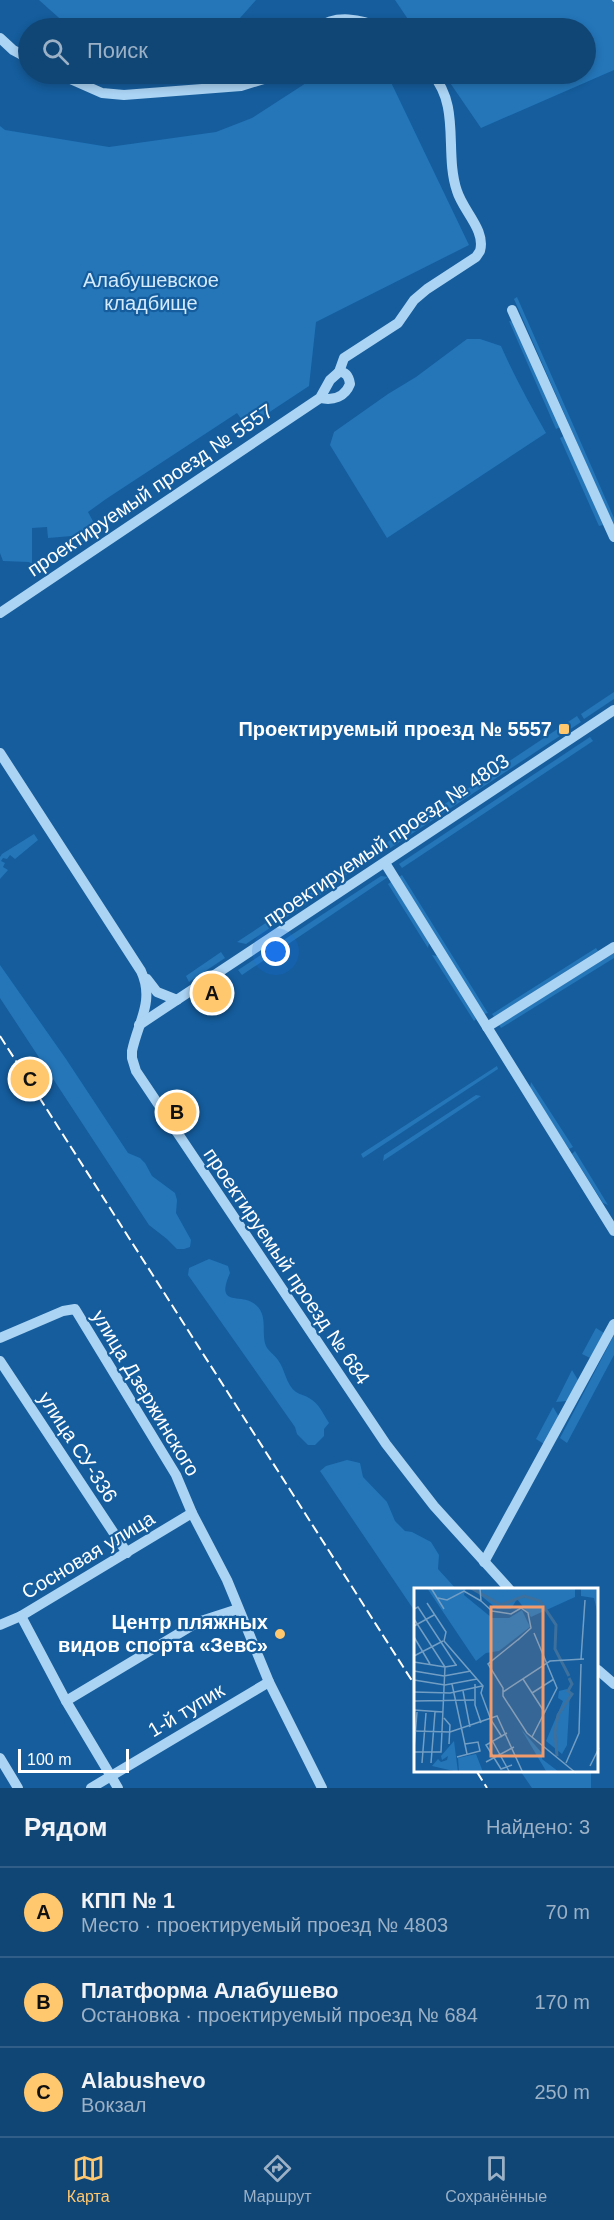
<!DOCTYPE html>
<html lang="ru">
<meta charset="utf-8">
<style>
body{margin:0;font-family:Helvetica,sans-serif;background:#194d7b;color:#f1f3f6}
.scale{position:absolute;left:18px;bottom:15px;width:111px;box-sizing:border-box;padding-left:6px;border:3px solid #fff;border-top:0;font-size:16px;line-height:21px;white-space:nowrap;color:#fff;-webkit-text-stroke:4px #155d9d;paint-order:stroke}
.you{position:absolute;left:276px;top:952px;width:21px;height:21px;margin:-15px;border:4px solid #fff;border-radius:50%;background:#1a73e8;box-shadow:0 0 0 9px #1a73e833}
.badge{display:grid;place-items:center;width:39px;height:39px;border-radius:50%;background:#ffc76e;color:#111;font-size:20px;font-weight:700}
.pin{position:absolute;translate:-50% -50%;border:3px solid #fff;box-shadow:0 2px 6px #0006}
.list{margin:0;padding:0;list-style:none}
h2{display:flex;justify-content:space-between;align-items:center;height:78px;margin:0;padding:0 24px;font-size:26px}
h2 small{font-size:20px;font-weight:400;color:#9cb1c5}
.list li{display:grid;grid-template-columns:39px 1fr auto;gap:18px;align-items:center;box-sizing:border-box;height:90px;padding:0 24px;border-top:2px solid #305e88}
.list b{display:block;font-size:22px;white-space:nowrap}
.list p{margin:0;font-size:20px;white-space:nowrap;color:#9cb1c5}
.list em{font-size:20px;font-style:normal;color:#9cb1c5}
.icon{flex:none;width:33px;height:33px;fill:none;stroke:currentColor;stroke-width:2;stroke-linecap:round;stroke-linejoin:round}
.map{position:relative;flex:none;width:614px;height:1788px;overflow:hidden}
.search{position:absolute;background:#104676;box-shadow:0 3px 9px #0003;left:18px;right:18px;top:18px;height:66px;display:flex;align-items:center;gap:15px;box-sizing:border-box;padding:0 21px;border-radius:33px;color:#9cb1c5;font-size:22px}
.sheet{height:348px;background:#104676}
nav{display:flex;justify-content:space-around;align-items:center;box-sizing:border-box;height:84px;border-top:2px solid #305e88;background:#104676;font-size:16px;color:#9cb1c5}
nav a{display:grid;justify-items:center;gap:3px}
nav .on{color:#ffc76e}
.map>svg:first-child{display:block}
</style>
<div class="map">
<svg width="614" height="1788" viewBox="0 0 614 1788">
<rect width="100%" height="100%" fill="#155d9d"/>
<g fill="#2476b9">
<polygon points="39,0 256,0 232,27 67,25"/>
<polygon points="395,0 614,0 614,70 481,128 444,74 586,74 586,28 414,28"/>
<polygon points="320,74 387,74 469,245 316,322 309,386 247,427 237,413 106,499 88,512 94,523 95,534 48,538 47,527 32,528 32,564 29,562 3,561 0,553 0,126 5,130 109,147 216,132 252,118"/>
<polygon points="517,297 614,518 614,527 514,299"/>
<polygon points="509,321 513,322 560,427 556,429"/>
<path d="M467 339H480L501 346C514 376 530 404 546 433L387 538 330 445 334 432 388 394 416 377Z"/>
<polygon points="564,436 603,525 599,526 560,438"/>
<polygon points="614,692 614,699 584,719 581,714"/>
<polygon points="577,716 581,722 389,849 386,843"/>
<polygon points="590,737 593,741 402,868 399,864"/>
<polygon points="34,834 38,840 15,859 10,855 7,859 3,858 1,861 5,863 3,867 8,870 0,879 0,857 2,854"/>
<polygon points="347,869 348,872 344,879 258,936 246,944 237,942"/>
<polygon points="402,875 488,1013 484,1014 399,877"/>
<polygon points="381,876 388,877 242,975 238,970"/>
<polygon points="391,882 429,943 428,948 388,884"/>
<polygon points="596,948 598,951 494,1017 492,1014"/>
<polygon points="221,952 225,958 189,982 186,976"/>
<polygon points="614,953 614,958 501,1028 499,1025"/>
<polygon points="432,955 437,956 476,1019 474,1021"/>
<polygon points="0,965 66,1059 128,1153 140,1158 145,1163 152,1176 175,1193 177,1200 176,1213 191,1240 190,1247 184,1249 177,1249 167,1239 149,1225 0,998"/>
<polygon points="497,1066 498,1069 363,1158 361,1154"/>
<polygon points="531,1082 573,1147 569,1149 530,1088"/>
<polygon points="476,1095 481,1096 383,1161 384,1155"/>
<polygon points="575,1151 608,1205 603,1203 572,1154"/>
<path d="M209 1259 228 1266 230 1273C214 1310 243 1291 257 1306 268 1317 261 1333 266 1346 268 1351 275 1355 278 1360 285 1369 286 1385 296 1392 300 1395 305 1395 309 1398 319 1403 323 1414 329 1423L324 1429V1436L315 1445H308L297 1434 295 1427 188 1275 189 1268Z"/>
<polygon points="596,1328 604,1333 590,1358 582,1354"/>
<polygon points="614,1335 614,1355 567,1443 560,1438"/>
<polygon points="572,1370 578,1380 567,1401 556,1402"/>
<polygon points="553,1407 559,1417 544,1444 536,1439"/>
<polygon points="347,1460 360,1463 363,1477 387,1502 395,1521 405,1531 412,1532 431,1542 439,1555 438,1569 457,1590 416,1590 416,1613 320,1471 326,1466"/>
<polygon points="521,1772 591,1772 591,1788 532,1788"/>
</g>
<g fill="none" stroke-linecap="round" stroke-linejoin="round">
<polyline stroke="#9ecff6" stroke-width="2" points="613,0 614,1"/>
<g stroke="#abd3f3" stroke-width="10">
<path d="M318 28C335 14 362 19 380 28"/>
<polyline points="0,38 13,50 28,58"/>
<polyline points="59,74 102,93 124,95 241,86 280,74"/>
<polyline points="512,310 614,537"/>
<path d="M339 372 344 358 398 323 414 300 427 289 476 257 480 251C486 230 463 211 457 191 444 153 461 106 432 74"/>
<path d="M0 613 320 398 330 380 339 372C347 372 349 377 350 384 345 397 333 401 320 398"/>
<path d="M0 753 141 971C155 1001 138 1022 132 1051V1058L136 1071 386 1444 434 1506 510 1590"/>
<polyline points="385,863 614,1231"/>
<polyline points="147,979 157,992 177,1000"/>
<polyline points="139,1025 614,710"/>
<polyline points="487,1027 614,947"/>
<polyline points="0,1338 63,1311 75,1309 176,1475 192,1513 227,1580 269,1682 322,1788"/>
<polyline points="0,1361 127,1553"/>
<polyline points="484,1562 614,1324"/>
<polyline points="21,1616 66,1701 118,1788"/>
<polyline points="0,1625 21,1616 192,1513"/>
<polyline points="598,1670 614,1684"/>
<polyline points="66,1701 198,1622 238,1609"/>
<polyline points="0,1758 18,1788"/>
<polyline points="91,1788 269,1682"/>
</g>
<g stroke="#fff" stroke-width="2" stroke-dasharray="10 4.5" stroke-linecap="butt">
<polyline points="0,1036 416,1687"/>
<polyline points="477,1772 487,1788"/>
</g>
</g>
<g fill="#ffc76e" stroke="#155d9d" stroke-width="2">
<rect x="558" y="723" width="12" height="12" rx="3"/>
<circle cx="280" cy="1634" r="6"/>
</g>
<g text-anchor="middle" stroke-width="4.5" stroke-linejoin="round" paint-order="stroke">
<g font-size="20" fill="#d4eafd" stroke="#155d9d">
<text x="151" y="287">Алабушевское<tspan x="151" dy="23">кладбище</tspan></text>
</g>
<g font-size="20" fill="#fff" stroke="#155d9d">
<text transform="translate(150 490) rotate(-34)" y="7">проектируемый проезд № 5557</text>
<text transform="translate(386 840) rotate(-34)" y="7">проектируемый проезд № 4803</text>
<text transform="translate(287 1266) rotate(56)" y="7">проектируемый проезд № 684</text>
<text transform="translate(146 1393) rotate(59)" y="7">улица Дзержинского</text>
<text transform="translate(78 1447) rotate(57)" y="7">улица СУ-336</text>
<text transform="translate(88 1555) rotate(-31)" y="7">Сосновая улица</text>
<text transform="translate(186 1710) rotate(-31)" y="7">1-й тупик</text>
</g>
<g font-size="20" font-weight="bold" fill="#fff" stroke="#155d9d" text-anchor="end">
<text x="552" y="736">Проектируемый проезд № 5557</text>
<text x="268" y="1629">Центр пляжных<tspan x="268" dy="23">видов спорта «Зевс»</tspan></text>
</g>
</g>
<g transform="translate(414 1588)">
<rect width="184" height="184" fill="#155d9d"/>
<path d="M13 0H52L50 7 78 30H95L108 22 116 39 85 63 72 65 62 73ZM58 0H161V9L117 29 103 11 97 21H83ZM167 0H184V27L180 10 167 8ZM153 101 156 104 153 157 148 166 132 153 149 113 144 110 145 103ZM107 141 128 165V171L145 184 132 183ZM40 153 44 184 18 178 24 171 27 174 33 172 34 168 28 172 27 168ZM62 166 69 184H45L44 170Z" fill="#2476b9"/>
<path fill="none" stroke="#3d709d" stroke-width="3" d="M57 0 87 17 110 8 126 13 142 37 141 61 155 88M143 168 141 144 144 127 158 106 154 103 158 96 155 90"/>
<path fill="none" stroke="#739ec4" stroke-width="1.5" d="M17 0 30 21M66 0 67 13 78 23 97 26 107 20 114 25 117 40 106 50M24 10 33 12 50 3 67 13M13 15 32 44 30 53 69 98 67 105 77 132 88 149M0 21 4 19 42 77M0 31 31 79 27 164H0M0 38 20 27M0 49 16 76M104 52 106 50 74 76 89 100V108L113 145 162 185M0 68 29 53M167 71 171 12M0 74 31 79 43 77M0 83 30 88 57 83M109 91 131 125M0 92 31 97 63 91M38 96 53 166M61 96V117L67 135M49 103 56 139M0 104 36 105 68 98M89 104 136 73 170 71M118 105 140 91M0 113 60 112M0 122 29 124M30 130 36 137 35 156M0 143 36 144 83 128 109 185M93 145 72 157 87 181 98 177M118 149 143 100 120 45M79 154 96 185M0 161 3 124M43 169 66 163 64 154 51 156M72 174 100 159M8 175 12 125M17 175 21 124M152 175 165 145 167 76M176 178 185 160"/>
<path fill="#f19b6d" fill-opacity="0.15" stroke="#f19b6d" stroke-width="3" d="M77 19H129V168H77Z"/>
<rect width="184" height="184" fill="none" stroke="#fff" stroke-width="3"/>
</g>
</svg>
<div class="scale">100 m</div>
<div class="you"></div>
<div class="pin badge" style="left:212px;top:993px">A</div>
<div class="pin badge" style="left:177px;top:1112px">B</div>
<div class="pin badge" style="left:30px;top:1079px">C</div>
<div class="search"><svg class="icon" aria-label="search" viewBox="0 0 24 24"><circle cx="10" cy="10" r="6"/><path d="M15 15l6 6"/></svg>Поиск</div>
</div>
<section class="sheet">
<h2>Рядом<small>Найдено: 3</small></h2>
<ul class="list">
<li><span class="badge">A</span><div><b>КПП № 1</b><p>Место · проектируемый проезд № 4803</p></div><em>70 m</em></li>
<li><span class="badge">B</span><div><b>Платформа Алабушево</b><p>Остановка · проектируемый проезд № 684</p></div><em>170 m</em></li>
<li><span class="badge">C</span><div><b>Alabushevo</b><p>Вокзал</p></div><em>250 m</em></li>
</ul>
</section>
<nav>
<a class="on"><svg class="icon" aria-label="map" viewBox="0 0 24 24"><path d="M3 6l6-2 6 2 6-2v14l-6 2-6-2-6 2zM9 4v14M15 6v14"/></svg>Карта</a>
<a><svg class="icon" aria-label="directions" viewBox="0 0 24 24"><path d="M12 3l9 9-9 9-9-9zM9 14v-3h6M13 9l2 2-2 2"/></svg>Маршрут</a>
<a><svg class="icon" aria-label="saved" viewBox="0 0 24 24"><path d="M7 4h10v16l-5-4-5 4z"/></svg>Сохранённые</a>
</nav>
